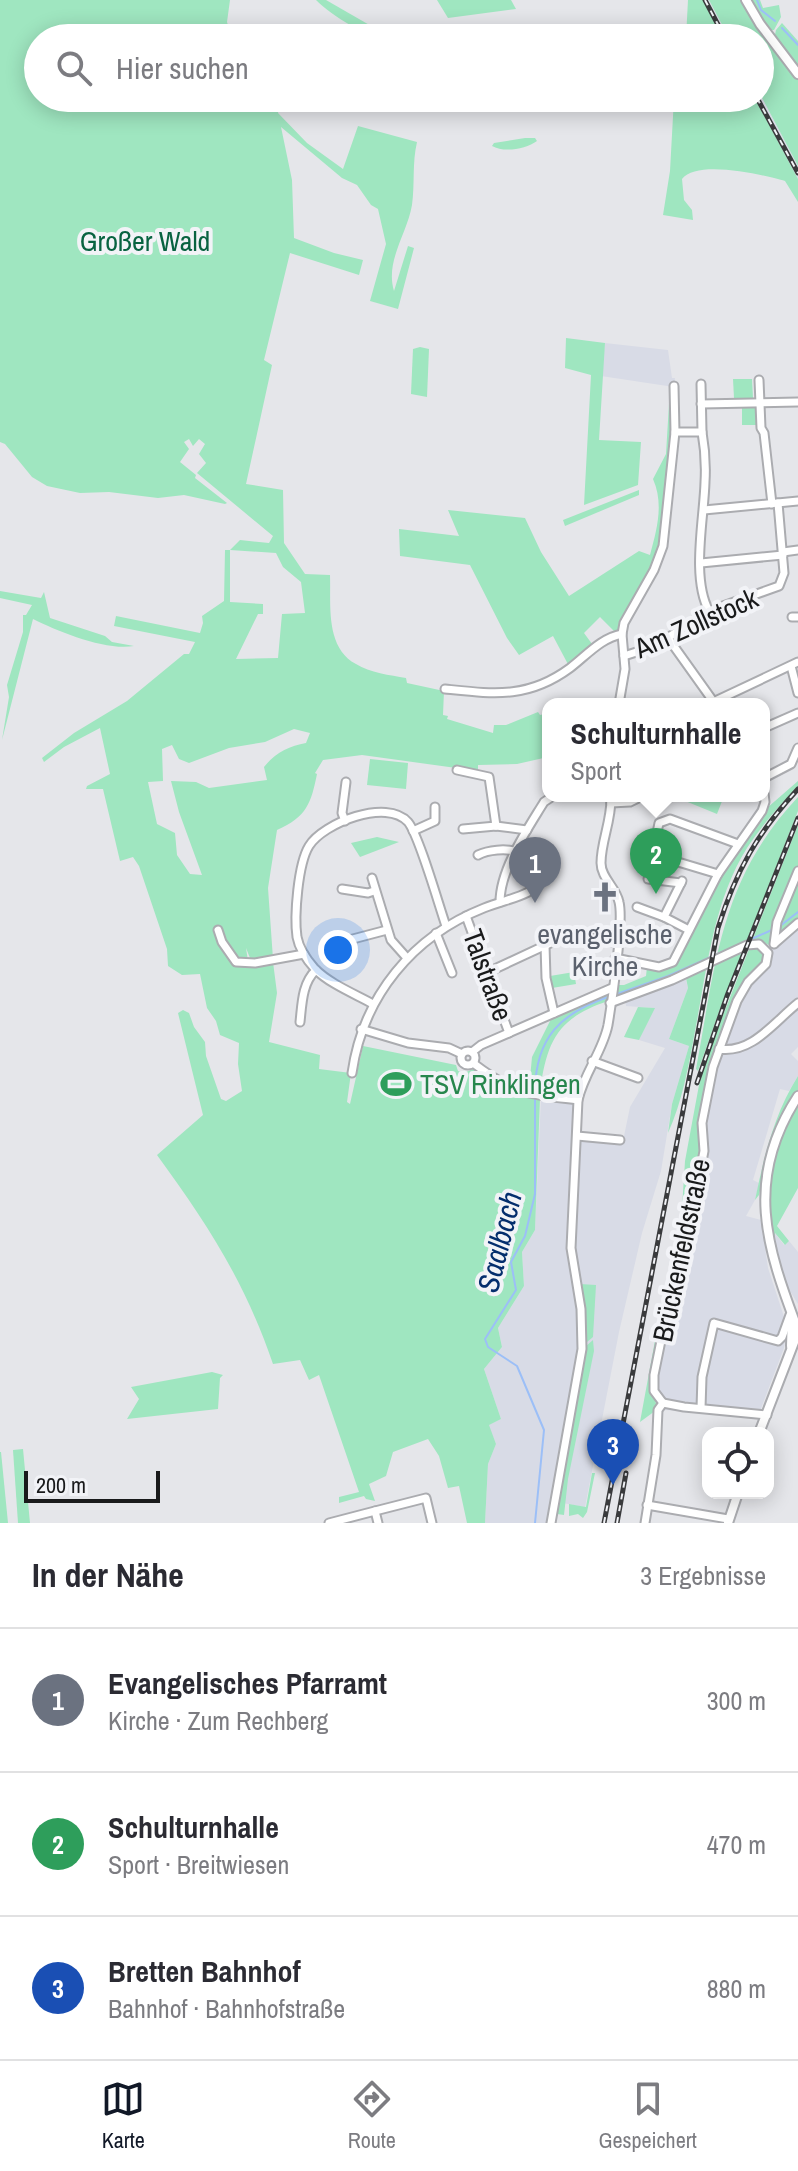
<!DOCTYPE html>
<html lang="de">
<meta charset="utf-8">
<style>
body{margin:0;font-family:"Archivo Narrow",sans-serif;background:#f7f7f7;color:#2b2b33}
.controls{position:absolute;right:24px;bottom:24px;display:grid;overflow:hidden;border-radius:16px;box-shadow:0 4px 20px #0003}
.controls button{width:72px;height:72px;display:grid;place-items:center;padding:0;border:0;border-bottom:2px solid #e1e1e2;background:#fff;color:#2b2b33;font:40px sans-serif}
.scale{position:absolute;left:24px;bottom:20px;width:136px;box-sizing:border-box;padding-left:8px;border:4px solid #191a1b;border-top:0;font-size:22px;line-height:28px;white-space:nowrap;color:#191a1b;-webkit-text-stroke:6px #f2f3f7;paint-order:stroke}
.you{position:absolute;left:338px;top:950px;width:28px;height:28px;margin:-20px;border:6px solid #fff;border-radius:50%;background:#1a73e8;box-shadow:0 0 0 12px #1a73e833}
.badge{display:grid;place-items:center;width:52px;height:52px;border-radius:50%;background:#111827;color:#fff;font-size:26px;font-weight:700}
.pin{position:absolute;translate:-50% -66px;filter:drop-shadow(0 2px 4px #0008)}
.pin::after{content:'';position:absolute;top:42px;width:28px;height:24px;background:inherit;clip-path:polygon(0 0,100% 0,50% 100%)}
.popup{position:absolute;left:542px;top:698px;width:228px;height:104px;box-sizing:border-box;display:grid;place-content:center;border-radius:16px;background:#fff;filter:drop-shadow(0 2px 6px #0005);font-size:26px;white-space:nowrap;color:#7c7c81}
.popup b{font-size:30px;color:#2b2b33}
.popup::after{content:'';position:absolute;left:50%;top:100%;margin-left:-16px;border:16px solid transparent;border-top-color:#fff}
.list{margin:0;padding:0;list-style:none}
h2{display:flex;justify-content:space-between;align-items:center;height:104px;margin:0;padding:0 32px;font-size:34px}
h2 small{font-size:26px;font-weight:400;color:#7c7c81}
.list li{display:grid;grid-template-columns:52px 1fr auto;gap:24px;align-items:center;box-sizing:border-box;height:144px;padding:0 32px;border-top:2px solid #e1e1e2}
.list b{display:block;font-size:30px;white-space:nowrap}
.list p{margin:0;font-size:26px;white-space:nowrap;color:#7c7c81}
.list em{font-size:26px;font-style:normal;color:#7c7c81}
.icon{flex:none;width:44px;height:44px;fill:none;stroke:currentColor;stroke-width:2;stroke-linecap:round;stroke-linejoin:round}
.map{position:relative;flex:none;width:798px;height:1523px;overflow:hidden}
.search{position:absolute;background:#fff;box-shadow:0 4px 20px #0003;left:24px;right:24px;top:24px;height:88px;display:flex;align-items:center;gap:20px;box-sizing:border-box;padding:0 28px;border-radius:44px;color:#7c7c81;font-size:30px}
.sheet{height:536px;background:#fff}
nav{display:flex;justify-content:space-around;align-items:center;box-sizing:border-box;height:112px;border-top:2px solid #e1e1e2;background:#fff;font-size:22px;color:#7c7c81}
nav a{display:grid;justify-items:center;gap:4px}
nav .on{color:#111827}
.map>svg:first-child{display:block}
</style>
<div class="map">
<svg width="798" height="1523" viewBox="0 0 798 1523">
<rect width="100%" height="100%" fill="#e5e6ea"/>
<g fill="#d8dbe6">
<polygon points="703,0 709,0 729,38 723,38"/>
<polygon points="760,94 798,166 798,179 755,98 760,98"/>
<polygon points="605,343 668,350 672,378 675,378 674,387 601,376"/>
<polygon points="798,920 798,1047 791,1054 798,1061 798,1076 789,1091 780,1089 753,1180 759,1183 755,1200 746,1216 761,1220 768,1268 787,1326 784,1348 757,1419 746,1414 664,1410 657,1407 651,1385 707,1082 742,988 765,962 769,946"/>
<polygon points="684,972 688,988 669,1039 689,1046 672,1104 661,1171 642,1233 619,1332 585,1507 551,1501 547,1523 485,1523 488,1464 496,1444 488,1425 501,1419 484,1369 502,1347 498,1328 524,1286 522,1252 535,1230 541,1098 573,1103 573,1139 623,1141 630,1107 665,1048 639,1040 654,1008 626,1006 625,996"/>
<polygon points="774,1232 784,1245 789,1241 798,1252 798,1304 787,1286 774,1242"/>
</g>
<g fill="#9fe6c0" fill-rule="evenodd">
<path d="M0 0H230L227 22 232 38H38V98H280L278 113 307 143 343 169 358 126 417 142C412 163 415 184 412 205 407 234 385 261 394 291L408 246 414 248 398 309 370 301 386 244 378 209 371 205 357 185 342 178 281 127 292 180 294 238 334 253 363 260 359 275 290 253 264 360 272 365 246 484 283 490 284 543 305 574 330 575C331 605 325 647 356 664 370 673 390 675 406 678L407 683 444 691 443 715 448 716 447 719 493 733 494 725H506L538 712 540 715 548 713V757L517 764 478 765V771L362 755 323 760 315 773 317 774C311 803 307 817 277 830L268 888 273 959 252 963 246 948 248 961 238 966 273 962 277 993 269 1042 320 1055 319 1069 351 1073 347 1102 350 1104 363 1046 456 1065 458 1071 464 1073 473 1069 515 1095 540 1098 535 1230 522 1252 524 1286 498 1328 502 1347 484 1369 501 1419 489 1425 496 1444 488 1464 485 1523H467L459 1486 448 1488 439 1456 428 1439 393 1452 386 1476 369 1484 375 1501 366 1499 364 1496 339 1503V1497L359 1492 319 1375 309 1380 300 1360 273 1364C245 1282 208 1225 157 1155L203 1115 178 1013 183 1010 189 1013 194 1027 205 1042 206 1056 221 1099 226 1101 242 1091 238 1064 239 1043 220 1035 216 1021 207 1008 200 974 182 975 168 966 167 949 139 866 133 857 120 861 103 789H86L87 786 110 774 100 728 64 747 44 762 42 758 74 733 127 701 184 654H189L195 642 114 626 116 616 200 633 203 623 202 616 224 601 225 550H230L240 540 269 543 273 536 197 473 206 463 199 454 205 444 199 439 193 446 189 439 184 442 189 449 180 462 196 475 195 478 227 503 225 504 184 495 158 498 109 492 80 493 47 486 32 477 5 444 0 442ZM230 550 276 553 283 567 301 582 305 613 282 614 278 658 236 659 258 614H263V604L230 602ZM294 729 310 733 306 743C289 746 275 753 264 767L267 780 209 788 196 782 171 781 179 812 202 875 190 874 177 855 175 833 157 824 148 782 163 781 162 749 172 745 179 759 189 763 229 748 265 742Z"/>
<path d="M316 0H326L392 38C367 38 333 17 316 0Z"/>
<polygon points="437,0 511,0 516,9 448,18"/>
<polygon points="688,0 703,0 723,38 686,38"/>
<polygon points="709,0 743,0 798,77 798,166 760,94 760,38 729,38"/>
<polygon points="749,0 760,0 763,8 779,5 781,17 774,30 768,30"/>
<polygon points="782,23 798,41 798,70 774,39 776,30"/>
<polygon points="581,27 581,38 507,38"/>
<path d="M674 98H755L798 179V202L785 181C764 175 697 159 682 179L684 200 692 210 693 220 663 215 670 171Z"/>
<path d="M525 138H535L537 141C526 149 504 153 492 146L494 143Z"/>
<polygon points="566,338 605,343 599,440 641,442 638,485 584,505 591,375 565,368"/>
<polygon points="420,347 429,349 427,397 411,394 413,349"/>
<polygon points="733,379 752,379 753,398 734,398"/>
<path d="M670 387H674V401L661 548 620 630 615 632 600 617 584 633 595 648 570 668 553 636 519 655 507 638 470 565 400 556 399 529 459 536 448 510 525 518 541 552 569 596 639 551 650 555C657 529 664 504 653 479L666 454Z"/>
<rect x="742" y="407" width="15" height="18"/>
<polygon points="639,490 639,495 565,526 563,520"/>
<path d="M0 591 41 598 44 592 50 618 105 636 112 642 134 646C106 651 59 632 33 619L2 740 9 697 7 685 23 632V615H26L32 605 0 598Z"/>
<polygon points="370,759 408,763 406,789 367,785"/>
<path d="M798 781V786C779 806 762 825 747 848 713 902 707 970 695 1031 689 1064 682 1103 668 1133L672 1104 689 1046 669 1039 688 988 685 973 614 1000 616 985H624L646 976 647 967 675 964 721 875 767 808Z"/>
<polygon points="673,796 724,796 717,814"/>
<path d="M798 797V811L720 1009 698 1071 696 1069C716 962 720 880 798 797Z"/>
<polygon points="798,825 798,920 769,945 763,942 752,941"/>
<polygon points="377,837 399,842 360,857 351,843"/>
<polygon points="756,946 767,953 765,962 742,988 711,1066 702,1151 676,1287 651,1385 657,1407 655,1411 640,1422 665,1286 668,1286 682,1208 685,1161 699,1085 711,1046 749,949"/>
<polygon points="574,972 576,984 552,988 550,976"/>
<path d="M609 992 608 1001C558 1018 547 1040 540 1091L529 1089 532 1057 552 1017Z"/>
<polygon points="638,1007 655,1008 639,1040 624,1037"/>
<path d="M798 1076V1090L769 1148 759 1195 755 1200C764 1157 774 1114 798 1076Z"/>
<path d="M798 1102V1188L777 1226 789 1241 785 1245 775 1233 774 1242C763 1187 770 1151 798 1102Z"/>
<polygon points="580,1284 596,1285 593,1337 587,1342"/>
<polygon points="593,1340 594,1351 568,1479 564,1515 557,1514 585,1347"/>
<polygon points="212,1372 223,1375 220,1378 218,1409 127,1419 139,1399 131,1387"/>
<polygon points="23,1449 30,1523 18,1523 13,1450"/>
<polygon points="0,1452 1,1452 8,1523 0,1523"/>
<polygon points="592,1473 595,1473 587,1512 583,1518 578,1514 569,1516 569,1504 586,1507"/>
</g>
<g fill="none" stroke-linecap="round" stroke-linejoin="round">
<g stroke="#9cbff7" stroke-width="2">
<polyline points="757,0 761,10 775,21"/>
<polyline points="782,28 798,45"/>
<polyline points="780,926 798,912"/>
<polyline points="614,995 668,976 774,929"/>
<path d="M535 1090C536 1037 561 1013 608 997"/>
<polyline points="535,1523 544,1430 517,1366 488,1347 485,1339 516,1290 511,1262 525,1236 535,1194 535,1096"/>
</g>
<g stroke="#abacb0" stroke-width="11">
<g id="minor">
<polyline points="759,380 761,428 764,433 772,504"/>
<polyline points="701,384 702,432"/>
<polyline points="701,404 798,402"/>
<path d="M675 432H702C705 449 706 465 705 482 704 519 691 578 709 611"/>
<polyline points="704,510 798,501"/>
<polyline points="783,552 798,550"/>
<polyline points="701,563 783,555"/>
<polyline points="792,617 798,617"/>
<polyline points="668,638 713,701"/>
<polyline points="624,656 655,646 709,611 779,586 784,573 778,503"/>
<polyline points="791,666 798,693"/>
<path d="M445 689C494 694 528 699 570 668 587 655 601 638 622 634"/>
<polyline points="619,704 625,669 622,634 624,623 654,570 663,546 675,432 674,386"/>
<polyline points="709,704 798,662"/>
<polyline points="764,728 798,713"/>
<polyline points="457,770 489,777 496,826"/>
<polyline points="764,778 791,764 798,748"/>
<polyline points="611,803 630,802 642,796"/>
<polyline points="345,821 342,813 346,782"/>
<polyline points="463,829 496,826 527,830"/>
<polyline points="413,831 435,821 435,807"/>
<path d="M478 855C488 850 506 848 517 852"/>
<polyline points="718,874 658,856 653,852 659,823 670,819 738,844"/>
<polyline points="372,878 391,940 407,958"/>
<polyline points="648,879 681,883"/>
<polyline points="682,881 664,917 689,930"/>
<polyline points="342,889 368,893 374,891"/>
<path d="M500 902C500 869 527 830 544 802L553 796"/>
<polyline points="637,907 664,917"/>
<polyline points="466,916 509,1033"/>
<polyline points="218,930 222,942 236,962 255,963 304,954"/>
<polyline points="436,933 452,973"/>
<polyline points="349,940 387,930"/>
<polyline points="775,943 798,923"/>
<polyline points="774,944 777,922 798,871"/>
<polyline points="545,945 546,978 554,1013"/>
<polyline points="615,958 659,967 673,962 718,874 762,811 765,802 764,793"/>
<polyline points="486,973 559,939 594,938 617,943"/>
<polyline points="610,1003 672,980 747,945 759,944 768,953 766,964 748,982 737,1001 713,1067 702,1123 704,1151 678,1286 665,1321 654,1375 654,1391 663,1403"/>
<path d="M373 1004C355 994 330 984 315 969 307 960 299 948 297 937 294 916 298 864 309 846 323 823 387 798 408 822 419 835 439 906 446 926"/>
<path d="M300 1022C302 1004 302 983 316 970"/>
<polyline points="361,1029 408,1043 449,1048 462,1054"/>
<path d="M719 1049C752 1054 774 1022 798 1003"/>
<circle cx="468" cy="1058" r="7"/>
<polyline points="472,1052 481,1045 612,988"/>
<polyline points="592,1061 638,1078"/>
<path d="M473 1063C515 1095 528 1094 578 1100"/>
<path d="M352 1073C363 996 413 936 484 908 512 897 529 898 549 875"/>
<polyline points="577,1136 620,1140"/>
<polyline points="663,1403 684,1407 767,1415"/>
<polyline points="701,1408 702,1377 714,1323 778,1341 782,1337 790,1315"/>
<polyline points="647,1505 728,1519"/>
<polyline points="329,1523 375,1511"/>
<polyline points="378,1523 375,1511 426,1498 432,1523"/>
<path d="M551 1523 582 1349 581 1309 571 1248 578 1100C584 1073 603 1051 608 1025 612 1001 624 922 619 902 616 887 601 878 601 863 601 841 612 820 611 796"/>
<polyline points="645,1523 656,1455 658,1410 663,1403"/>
</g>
</g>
<g stroke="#abacb0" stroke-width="12">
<g id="major">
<polyline points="746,0 760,24 798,74"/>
<path d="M798 1096C744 1179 766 1246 798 1330"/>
<polyline points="791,1346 792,1316"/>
<polyline points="759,1433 798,1332"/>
<polyline points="728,1523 738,1493"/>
</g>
</g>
<use href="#minor" stroke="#fff" stroke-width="7"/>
<use href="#major" stroke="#fff" stroke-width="8"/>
<g stroke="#3a3b3d" stroke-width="5">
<g id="rail">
<polyline points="705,0 725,38"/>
<polyline points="757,98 798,173"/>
<polyline points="697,1083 727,996 798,818"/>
<path d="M604 1523 718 928C736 871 757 833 798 789"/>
<polyline points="617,1523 626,1473"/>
</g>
</g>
<use href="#rail" stroke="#f2f3f7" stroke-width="2" stroke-dasharray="6" stroke-linecap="butt"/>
</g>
<defs>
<g id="church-bare" transform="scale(2.4)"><path d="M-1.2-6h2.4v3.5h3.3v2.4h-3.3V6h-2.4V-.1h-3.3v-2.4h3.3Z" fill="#6b7280" stroke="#f2f3f7" stroke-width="2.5" paint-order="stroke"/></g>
<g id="stadium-bare" transform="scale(2.4)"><path d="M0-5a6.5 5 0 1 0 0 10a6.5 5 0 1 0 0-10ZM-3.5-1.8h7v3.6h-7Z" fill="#2e9e5b" stroke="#f2f3f7" stroke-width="2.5" paint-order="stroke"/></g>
</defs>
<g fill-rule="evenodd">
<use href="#church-bare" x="605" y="897"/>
<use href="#stadium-bare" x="396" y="1084"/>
</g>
<g text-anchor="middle" stroke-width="8" stroke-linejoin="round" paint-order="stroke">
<g font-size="28" fill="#086341" stroke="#f2f3f7">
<text x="145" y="251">Großer Wald</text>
</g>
<g font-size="28" fill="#191a1b" stroke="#f2f3f7">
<text transform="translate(696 623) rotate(-24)" y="10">Am Zollstock</text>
<text transform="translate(488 975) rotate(70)" y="10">Talstraße</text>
<text transform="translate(681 1250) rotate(-78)" y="10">Brückenfeldstraße</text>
</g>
<g font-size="28" fill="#5b616d" stroke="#f2f3f7">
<text x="605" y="944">evangelische<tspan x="605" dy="32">Kirche</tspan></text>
</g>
<g font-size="28" fill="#27864d" stroke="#f2f3f7" text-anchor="start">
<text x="420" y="1094">TSV Rinklingen</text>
</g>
<g font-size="30" font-style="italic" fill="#042e6d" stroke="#f2f3f7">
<text transform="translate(500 1242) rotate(-76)" y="10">Saalbach</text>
</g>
</g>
</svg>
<div class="controls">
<button><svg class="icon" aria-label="locate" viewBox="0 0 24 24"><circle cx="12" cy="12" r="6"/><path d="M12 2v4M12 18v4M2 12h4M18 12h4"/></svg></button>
</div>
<div class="scale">200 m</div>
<div class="you"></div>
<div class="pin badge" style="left:535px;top:903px;background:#6b7280">1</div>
<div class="pin badge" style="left:656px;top:894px;background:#2e9e5b">2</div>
<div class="popup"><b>Schulturnhalle</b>Sport</div>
<div class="pin badge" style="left:613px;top:1485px;background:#1a4fb4">3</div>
<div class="search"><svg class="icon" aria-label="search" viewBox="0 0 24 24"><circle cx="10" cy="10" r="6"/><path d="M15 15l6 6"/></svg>Hier suchen</div>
</div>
<section class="sheet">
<h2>In der Nähe<small>3 Ergebnisse</small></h2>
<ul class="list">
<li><span class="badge" style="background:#6b7280">1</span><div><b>Evangelisches Pfarramt</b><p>Kirche · Zum Rechberg</p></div><em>300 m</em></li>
<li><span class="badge" style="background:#2e9e5b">2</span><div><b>Schulturnhalle</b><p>Sport · Breitwiesen</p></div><em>470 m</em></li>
<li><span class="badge" style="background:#1a4fb4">3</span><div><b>Bretten Bahnhof</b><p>Bahnhof · Bahnhofstraße</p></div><em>880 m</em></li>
</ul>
</section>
<nav>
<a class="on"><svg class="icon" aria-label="map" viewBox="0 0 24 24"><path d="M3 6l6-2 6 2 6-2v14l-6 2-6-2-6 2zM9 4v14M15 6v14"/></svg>Karte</a>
<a><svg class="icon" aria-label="directions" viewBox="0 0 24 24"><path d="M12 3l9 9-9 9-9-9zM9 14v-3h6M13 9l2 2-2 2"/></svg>Route</a>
<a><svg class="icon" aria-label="saved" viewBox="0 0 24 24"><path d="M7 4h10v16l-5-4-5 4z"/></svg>Gespeichert</a>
</nav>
